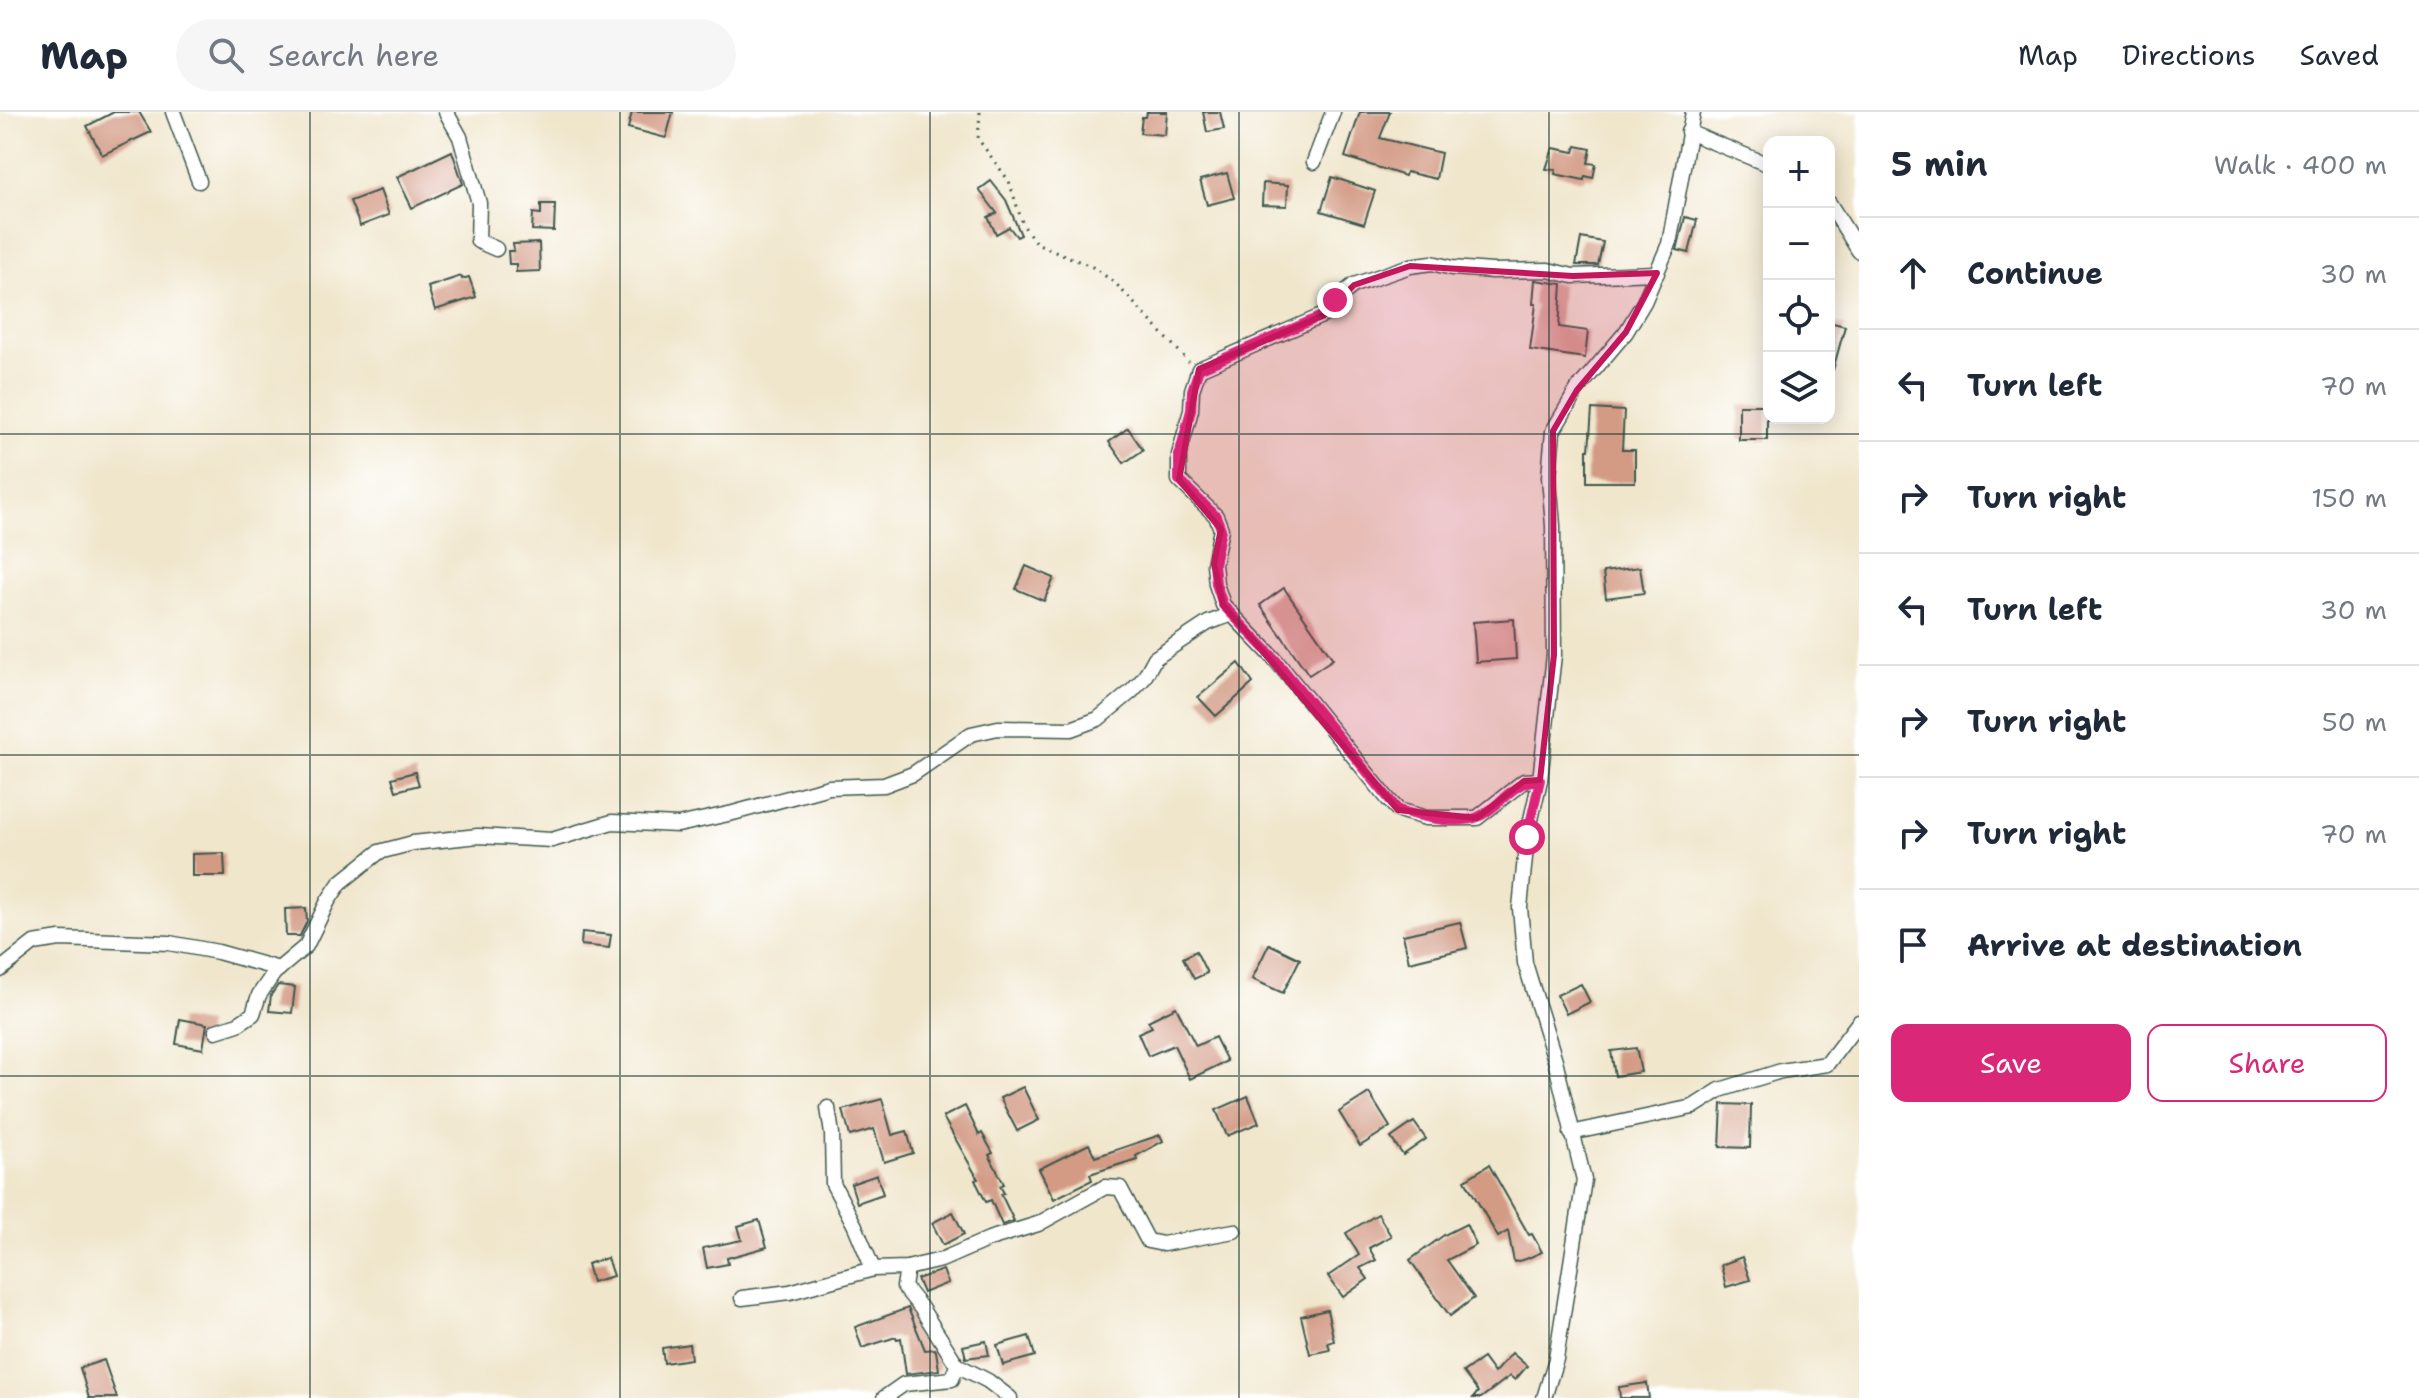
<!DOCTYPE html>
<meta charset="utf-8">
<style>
body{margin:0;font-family:"Shantell Sans",sans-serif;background:#f6f6f7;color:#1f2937}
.controls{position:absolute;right:24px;top:24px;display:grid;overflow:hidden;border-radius:16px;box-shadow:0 4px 20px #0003}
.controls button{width:72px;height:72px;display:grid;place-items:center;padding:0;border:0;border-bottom:2px solid #e0e1e3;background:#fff;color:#1f2937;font:40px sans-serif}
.stop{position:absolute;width:24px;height:24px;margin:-18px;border:6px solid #db2777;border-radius:50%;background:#fff}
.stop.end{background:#db2777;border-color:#fff;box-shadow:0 2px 8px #0008}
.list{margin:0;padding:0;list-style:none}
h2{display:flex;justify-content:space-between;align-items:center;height:104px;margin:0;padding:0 32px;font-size:34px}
h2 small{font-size:26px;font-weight:400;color:#747a83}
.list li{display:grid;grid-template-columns:52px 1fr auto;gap:24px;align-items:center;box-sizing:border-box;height:112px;padding:0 32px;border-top:2px solid #e0e1e3}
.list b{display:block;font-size:30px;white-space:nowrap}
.list em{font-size:26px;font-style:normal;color:#747a83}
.actions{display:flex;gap:16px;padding:24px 32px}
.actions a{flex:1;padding:18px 0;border:2px solid #db2777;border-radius:16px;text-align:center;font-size:28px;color:#db2777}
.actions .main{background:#db2777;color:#fff}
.icon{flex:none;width:44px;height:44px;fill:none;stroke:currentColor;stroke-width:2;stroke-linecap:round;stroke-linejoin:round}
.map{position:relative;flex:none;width:1859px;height:1286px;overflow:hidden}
header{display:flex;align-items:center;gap:48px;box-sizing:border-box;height:112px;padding:0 40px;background:#fff;border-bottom:2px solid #e0e1e3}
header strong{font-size:38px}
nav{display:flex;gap:44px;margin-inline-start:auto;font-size:28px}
.search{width:560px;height:72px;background:#f6f6f7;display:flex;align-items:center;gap:20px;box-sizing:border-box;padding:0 28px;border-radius:44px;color:#747a83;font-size:30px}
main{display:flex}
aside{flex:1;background:#fff}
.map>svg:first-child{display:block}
</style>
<header>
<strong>Map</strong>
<div class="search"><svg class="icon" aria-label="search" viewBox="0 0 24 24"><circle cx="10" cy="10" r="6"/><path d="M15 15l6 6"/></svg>Search here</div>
<nav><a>Map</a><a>Directions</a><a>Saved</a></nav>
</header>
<main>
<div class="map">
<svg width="1859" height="1286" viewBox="0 0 1859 1286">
<rect width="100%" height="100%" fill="#fff"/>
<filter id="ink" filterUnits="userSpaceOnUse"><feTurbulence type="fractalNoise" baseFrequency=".0125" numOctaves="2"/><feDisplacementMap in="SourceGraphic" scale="16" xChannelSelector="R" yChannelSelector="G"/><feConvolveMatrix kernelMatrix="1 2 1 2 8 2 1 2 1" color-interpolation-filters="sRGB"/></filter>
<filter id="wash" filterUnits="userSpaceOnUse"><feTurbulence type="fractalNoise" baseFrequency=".006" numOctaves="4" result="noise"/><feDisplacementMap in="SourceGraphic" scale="32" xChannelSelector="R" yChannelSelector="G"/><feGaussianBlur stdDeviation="1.8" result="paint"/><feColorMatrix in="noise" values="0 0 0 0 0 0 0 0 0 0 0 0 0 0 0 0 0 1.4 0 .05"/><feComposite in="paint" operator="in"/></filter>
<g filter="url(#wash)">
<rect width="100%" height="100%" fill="#f0e6cc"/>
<g id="blocks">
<g fill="#d39a84">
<polygon points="114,0 139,0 151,20 102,43 87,14"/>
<polygon points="632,0 673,0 666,26 628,16"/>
<polygon points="1147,0 1167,0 1165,23 1140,21 1142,5 1146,5"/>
<polygon points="1203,0 1220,0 1224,17 1207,20"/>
<polygon points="1360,0 1390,0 1380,26 1441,41 1436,67 1406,60 1405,64 1345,45"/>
<polygon points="1576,34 1591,37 1588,51 1596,52 1593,66 1585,64 1584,68 1555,62 1556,58 1546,57 1553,36 1574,40"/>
<polygon points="452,39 463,72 412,96 397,65"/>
<polygon points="1227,61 1234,86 1207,93 1200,68"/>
<polygon points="1332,65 1375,79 1364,112 1321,99"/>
<polygon points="991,69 1006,88 1021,123 1017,125 1009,115 996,122 988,105 997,101 979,78"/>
<polygon points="1263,71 1288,73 1287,94 1262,93"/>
<polygon points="380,78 389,103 360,114 350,89"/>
<polygon points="541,92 555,92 554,119 532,118 533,101 541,102"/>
<polygon points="1685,105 1697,108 1689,141 1677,138"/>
<polygon points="1581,126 1603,130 1598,153 1576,153"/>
<polygon points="539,131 540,159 516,160 516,152 509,152 508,139 514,139 513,132"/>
<polygon points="461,164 462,167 469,165 476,185 435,198 428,175"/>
<polygon points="1535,168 1562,172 1559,215 1588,219 1585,246 1530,238 1536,192 1533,192"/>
<polygon points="1829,210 1845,214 1833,258 1829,258"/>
<rect x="1739" y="293" width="28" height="35"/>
<polygon points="1592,297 1624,299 1622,338 1635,338 1635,370 1587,370 1587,338 1589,338"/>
<polygon points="1128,316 1143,338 1124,351 1109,330"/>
<polygon points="1026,454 1054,466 1044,489 1016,477"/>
<polygon points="1640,455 1644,481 1606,486 1603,460"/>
<polygon points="1284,476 1333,547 1309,563 1260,493"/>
<polygon points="1514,507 1516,547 1476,550 1473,510"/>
<polygon points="1239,551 1253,571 1216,604 1198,585"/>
<polygon points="415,660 419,673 396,679 392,666"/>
<polygon points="224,741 225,764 192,764 192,742"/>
<polygon points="306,796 307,809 300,824 286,824 285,797"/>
<polygon points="1460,810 1467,836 1409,850 1403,823"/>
<polygon points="582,820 611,823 609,836 581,833"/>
<polygon points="1269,832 1300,847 1283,881 1252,867"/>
<polygon points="1196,839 1207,861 1194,867 1183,846"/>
<polygon points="1581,872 1590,890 1566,902 1557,883"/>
<polygon points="278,873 295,875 292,901 269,899 271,883"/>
<polygon points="1176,895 1196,934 1215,925 1227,949 1190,967 1174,933 1148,944 1138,921 1152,915 1148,909"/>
<polygon points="180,907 207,912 203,937 176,932"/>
<polygon points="1636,936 1641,960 1615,964 1611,939"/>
<polygon points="1023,975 1039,1008 1017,1019 1000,986"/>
<polygon points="1369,981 1390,1015 1360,1034 1339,1000"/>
<polygon points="1248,984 1259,1011 1227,1024 1216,998"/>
<polygon points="882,987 892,1023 907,1019 913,1041 884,1050 874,1017 850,1024 843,998"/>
<polygon points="1722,992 1751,993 1750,1036 1720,1035"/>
<polygon points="965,994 979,1023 982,1021 993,1041 989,1043 1004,1072 1000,1074 1004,1081 1001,1082 1014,1109 1002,1113 991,1088 986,1090 975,1068 978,1067 943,1005"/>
<polygon points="1414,1010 1426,1027 1403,1043 1391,1026"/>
<polygon points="1160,1023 1163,1029 1136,1044 1137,1047 1090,1062 1092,1068 1054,1087 1039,1057 1089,1032 1095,1045"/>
<polygon points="1489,1053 1529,1123 1532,1122 1542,1140 1526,1147 1514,1150 1508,1119 1498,1125 1465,1068"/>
<polygon points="877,1063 883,1082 857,1091 851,1072"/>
<polygon points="953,1100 964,1122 943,1133 932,1111"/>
<polygon points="1378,1102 1391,1124 1369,1136 1376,1148 1360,1156 1368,1167 1343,1185 1328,1164 1359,1143 1346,1121"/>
<polygon points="759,1108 767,1135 727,1146 728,1152 707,1156 703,1136 742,1128 738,1114"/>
<polygon points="1466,1112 1476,1133 1447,1148 1474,1186 1450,1204 1410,1148 1444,1123"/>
<polygon points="1742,1145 1750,1168 1726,1175 1721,1153"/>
<polygon points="607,1146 613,1164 592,1170 587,1152"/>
<polygon points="943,1158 948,1171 923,1181 917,1167"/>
<polygon points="908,1196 925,1238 935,1237 936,1239 939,1258 906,1262 901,1226 897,1227 896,1225 862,1236 855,1215"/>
<polygon points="1327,1198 1334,1229 1328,1231 1330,1238 1310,1242 1301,1204"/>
<polygon points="1029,1224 1035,1244 1003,1253 997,1233"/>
<polygon points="986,1229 989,1243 966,1246 963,1234"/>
<polygon points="689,1232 691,1247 664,1251 662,1236"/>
<polygon points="1512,1241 1527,1254 1515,1268 1510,1264 1481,1286 1473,1286 1478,1280 1463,1260 1483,1246 1494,1261"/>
<polygon points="104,1248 117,1286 89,1286 80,1256"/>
<polygon points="1647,1271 1649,1286 1620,1286 1619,1275"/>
</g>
</g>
</g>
<g filter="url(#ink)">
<use href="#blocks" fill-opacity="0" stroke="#3e564b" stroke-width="2"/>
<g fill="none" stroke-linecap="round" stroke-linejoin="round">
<g stroke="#3e564b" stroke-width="17">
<g id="street">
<polyline points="173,0 199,69"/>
<polyline points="446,0 460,25 479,91 478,129 496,137"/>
<polyline points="1688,20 1769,53"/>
<polyline points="1314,50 1333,0"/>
<polyline points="1829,91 1859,139"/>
<polyline points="1540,668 1524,669 1477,706 1426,706 1398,698 1388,687 1274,546 1223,493 1216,472 1214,452 1221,417 1216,404 1179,368 1179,343 1191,298 1192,278 1199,257 1324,203 1335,188 1354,173 1410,154 1432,151 1452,156 1492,159 1548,158 1573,164 1657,161"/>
<polyline points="0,858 34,831 60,827 169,831 218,840 279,857"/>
<polyline points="216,919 238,912 253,902 259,883 274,861 306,834 328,789 340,771 379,740 413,731 478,724 552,728 612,710 678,713 733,701 829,675 884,673 913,662 971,622 998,616 1071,617 1098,607 1132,579 1144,566 1155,546 1208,511 1232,502"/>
<polyline points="828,996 832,1022 833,1072 855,1114 873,1157"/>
<polyline points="1571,1021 1693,995 1720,978 1781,959 1827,952 1859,910"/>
<polyline points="742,1186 790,1180 873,1157 907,1156 941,1148 989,1127 1038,1112 1105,1075 1120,1076 1148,1129 1163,1132 1234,1119"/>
<polyline points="957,1253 988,1269 1010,1286"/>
<polyline points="884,1286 904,1272 952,1267 957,1253 921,1196 904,1175 907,1156"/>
<polyline points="1544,1286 1556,1247 1584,1068 1555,948 1525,851 1520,796 1527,725 1540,668 1554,543 1553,414 1549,365 1553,319 1577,278 1626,220 1644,190 1669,132 1693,0"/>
</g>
</g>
<polyline stroke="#3e564b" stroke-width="3" stroke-dasharray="2 6" stroke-linecap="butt" points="980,0 978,27 1009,69 1023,113 1036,131 1095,156 1117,173 1189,250"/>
<use href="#street" stroke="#fff" stroke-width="14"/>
</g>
</g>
<g fill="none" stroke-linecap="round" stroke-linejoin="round" filter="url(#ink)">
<path stroke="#db2777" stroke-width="10" d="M1335 188 1324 203 1199 257 1192 278 1191 298 1179 343V368L1216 404 1221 417 1214 452 1216 472 1223 493 1274 546 1398 698C1418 704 1457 714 1478 705 1503 694 1509 670 1540 668L1527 725"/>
</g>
<path fill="#c2185b" fill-opacity="0.2" stroke="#c2185b" stroke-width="6" stroke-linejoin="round" d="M1410 154 1573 164 1657 161 1626 220 1577 278 1553 319 1554 543 1540 668 1524 669 1477 706 1398 698 1223 493 1214 452 1221 417 1179 368 1199 257 1324 203 1354 173Z"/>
<path fill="none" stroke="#1f3d34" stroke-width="2" stroke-opacity="0.55" d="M310 0V1286M620 0V1286M930 0V1286M1239 0V1286M1549 0V1286M0 322H1859M0 643H1859M0 964H1859"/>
</svg>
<div class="controls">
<button>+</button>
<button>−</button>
<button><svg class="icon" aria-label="locate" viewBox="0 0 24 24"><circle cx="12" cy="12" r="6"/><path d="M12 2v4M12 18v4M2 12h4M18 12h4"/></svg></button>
<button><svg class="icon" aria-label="layers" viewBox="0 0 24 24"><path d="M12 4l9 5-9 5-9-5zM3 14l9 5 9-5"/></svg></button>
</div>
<div class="stop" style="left:1527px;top:725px"></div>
<div class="stop end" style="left:1335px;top:188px"></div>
</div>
<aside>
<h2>5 min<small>Walk · 400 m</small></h2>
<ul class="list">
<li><svg class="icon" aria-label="ahead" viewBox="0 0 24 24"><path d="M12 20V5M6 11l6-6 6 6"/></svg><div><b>Continue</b></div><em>30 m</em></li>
<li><svg class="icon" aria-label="left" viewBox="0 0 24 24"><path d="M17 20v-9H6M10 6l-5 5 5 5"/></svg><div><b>Turn left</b></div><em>70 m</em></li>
<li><svg class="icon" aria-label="right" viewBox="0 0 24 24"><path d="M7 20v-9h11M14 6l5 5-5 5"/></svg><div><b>Turn right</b></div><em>150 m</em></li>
<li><svg class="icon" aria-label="left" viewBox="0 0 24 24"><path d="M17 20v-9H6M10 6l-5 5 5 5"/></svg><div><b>Turn left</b></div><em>30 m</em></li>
<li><svg class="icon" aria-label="right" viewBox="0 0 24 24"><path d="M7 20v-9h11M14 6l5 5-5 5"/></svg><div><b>Turn right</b></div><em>50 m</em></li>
<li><svg class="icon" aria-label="right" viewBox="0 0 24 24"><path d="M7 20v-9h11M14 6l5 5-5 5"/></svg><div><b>Turn right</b></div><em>70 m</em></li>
<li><svg class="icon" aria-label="arrive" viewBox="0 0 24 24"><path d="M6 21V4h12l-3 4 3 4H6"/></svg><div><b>Arrive at destination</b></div></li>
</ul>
<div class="actions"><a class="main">Save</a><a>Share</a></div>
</aside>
</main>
